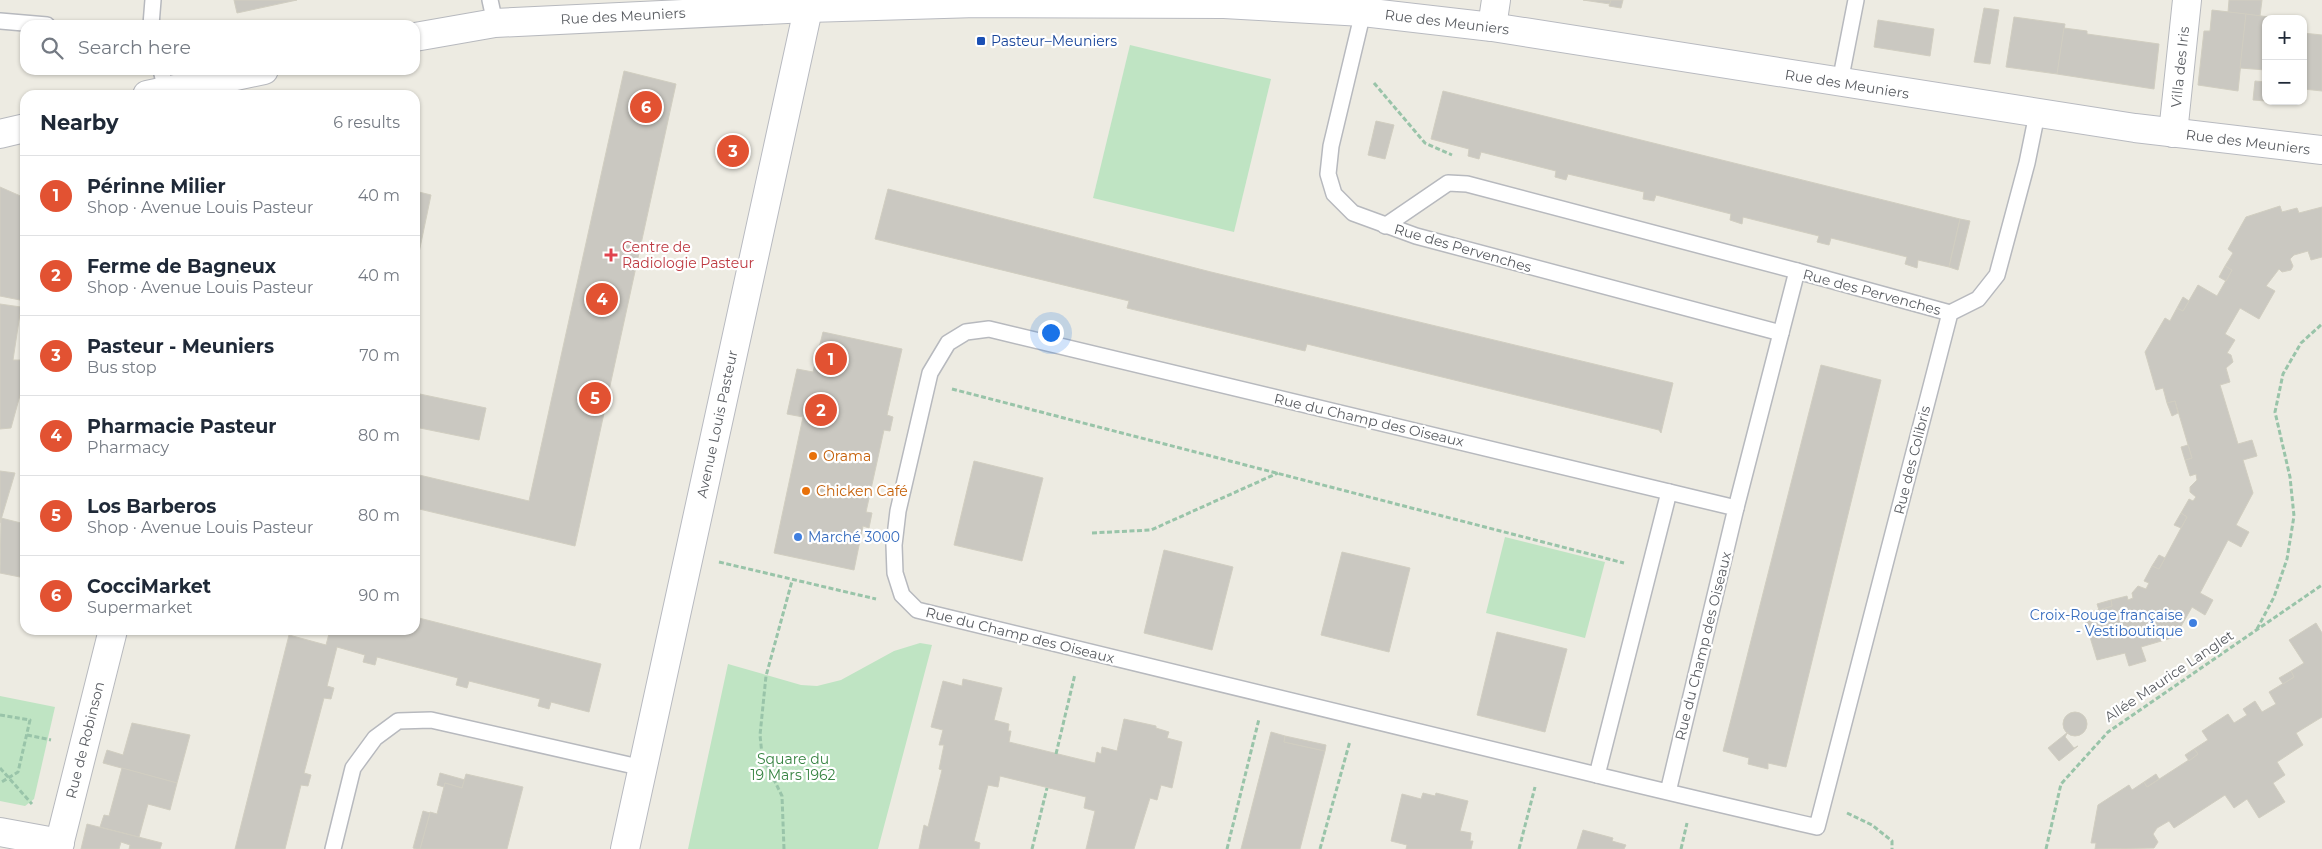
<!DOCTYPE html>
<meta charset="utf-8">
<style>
body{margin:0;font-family:Montserrat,sans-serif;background:#f6f6f7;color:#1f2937}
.controls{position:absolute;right:15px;top:15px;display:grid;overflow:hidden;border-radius:10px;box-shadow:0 1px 4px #0004}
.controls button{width:45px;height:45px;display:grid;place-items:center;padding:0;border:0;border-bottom:1px solid #e0e1e3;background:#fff;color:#1f2937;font:25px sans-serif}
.you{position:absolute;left:1050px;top:332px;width:18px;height:18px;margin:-12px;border:4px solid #fff;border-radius:50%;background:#1a73e8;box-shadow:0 0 0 8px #1a73e833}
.badge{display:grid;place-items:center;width:32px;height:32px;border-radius:50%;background:#e25232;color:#fff;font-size:16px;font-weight:700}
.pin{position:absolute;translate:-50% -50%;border:2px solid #fff;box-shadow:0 1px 5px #0006}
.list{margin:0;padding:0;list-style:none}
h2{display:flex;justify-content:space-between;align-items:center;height:65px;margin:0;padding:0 20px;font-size:21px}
h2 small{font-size:16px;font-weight:400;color:#747a83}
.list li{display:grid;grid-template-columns:32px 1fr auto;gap:15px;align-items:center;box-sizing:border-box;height:80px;padding:0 20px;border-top:1px solid #e0e1e3}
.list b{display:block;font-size:19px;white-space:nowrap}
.list p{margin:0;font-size:16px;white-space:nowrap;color:#747a83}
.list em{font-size:16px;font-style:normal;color:#747a83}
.icon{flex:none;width:28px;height:28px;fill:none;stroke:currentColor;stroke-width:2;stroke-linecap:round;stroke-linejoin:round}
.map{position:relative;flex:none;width:2322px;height:849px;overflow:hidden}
.search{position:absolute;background:#fff;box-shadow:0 1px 4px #0004;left:20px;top:20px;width:400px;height:55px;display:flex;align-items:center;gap:12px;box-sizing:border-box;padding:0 18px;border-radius:15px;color:#747a83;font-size:19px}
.panel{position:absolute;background:#fff;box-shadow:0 1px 4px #0004;left:20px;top:90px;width:400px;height:545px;border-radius:15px}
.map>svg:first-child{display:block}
</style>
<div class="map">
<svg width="2322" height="849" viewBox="0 0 2322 849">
<rect width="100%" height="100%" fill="#edebe2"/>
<g fill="#bfe4c3">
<polygon points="1130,45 1271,79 1234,232 1093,198"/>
<polygon points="1505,537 1605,562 1585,638 1486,613"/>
<polygon points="920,643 932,645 878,849 688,849 728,664 801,685 817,686 841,680 894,651"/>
<polygon points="0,696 55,707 34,799 25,806 0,801"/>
</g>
<g fill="#cac8c1" stroke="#d1cec1">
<polygon points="234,0 297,0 237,13"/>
<polygon points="1583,0 1611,0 1610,4"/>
<polygon points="1611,0 1623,0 1621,8 1609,6"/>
<polygon points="2229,0 2262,0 2260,16 2228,12"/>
<polygon points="1984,8 1999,10 1990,64 1974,62"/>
<polygon points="2212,10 2246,14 2238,91 2198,85 2204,31 2210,31"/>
<polygon points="2246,14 2277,18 2266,19 2266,70 2240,68"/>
<polygon points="2014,17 2065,24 2057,74 2006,67"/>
<polygon points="1878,20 1934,29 1930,56 1874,47"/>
<polygon points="2064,28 2087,31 2087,34 2159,44 2154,89 2057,74"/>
<polygon points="2303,33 2322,35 2322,91 2303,89"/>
<polygon points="624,71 676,84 575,546 415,508 415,474 529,501"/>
<polygon points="2255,81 2266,82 2266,101 2253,100"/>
<polygon points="1443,91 1960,219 1949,267 1918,260 1917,268 1905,264 1907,257 1831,238 1829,245 1817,242 1819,236 1743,217 1742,224 1730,220 1731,214 1656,195 1654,201 1643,199 1644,192 1568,174 1566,180 1555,177 1556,171 1481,152 1479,159 1468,156 1469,149 1431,139"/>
<polygon points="1376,121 1394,125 1385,159 1368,155"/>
<polygon points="0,187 25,198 25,301 0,296"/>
<polygon points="888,189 1211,272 1673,383 1661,433 1659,430 1307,344 1305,351 1127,308 1129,301 875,239"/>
<polygon points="415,191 431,195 415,272"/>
<polygon points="2280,206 2282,212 2297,208 2299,213 2322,207 2322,257 2311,260 2308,251 2294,255 2290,259 2293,266 2291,270 2282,272 2279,269 2266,286 2275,291 2259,319 2240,308 2225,334 2235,340 2227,353 2231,355 2233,362 2226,368 2230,382 2220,385 2238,444 2252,440 2257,456 2243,460 2253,493 2236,525 2249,532 2241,547 2228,540 2216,563 2200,593 2213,600 2205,615 2192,607 2175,637 2141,647 2146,661 2129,666 2125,653 2097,660 2083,614 2112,606 2111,600 2127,596 2128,600 2133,598 2132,593 2138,586 2146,589 2149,583 2144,581 2152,566 2159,569 2187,517 2181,513 2189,499 2193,501 2196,497 2190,492 2190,487 2197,480 2196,474 2190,476 2185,460 2192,458 2175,401 2167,403 2163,388 2156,390 2145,352 2165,318 2170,321 2177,308 2183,311 2198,285 2217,296 2232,270 2225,266 2233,253 2228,249 2246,217"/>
<polygon points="1960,219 1970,221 1958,270 1949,267"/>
<polygon points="2225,266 2232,270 2226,281 2219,277"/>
<polygon points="2183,297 2189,301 2183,311 2177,308"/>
<polygon points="0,304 21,307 13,360 25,360 25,377 11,428 0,429"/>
<polygon points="823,332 902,349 887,415 893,417 890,431 884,430 866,512 872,513 869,528 863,526 854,570 774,553 803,417 787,414 797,369 813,372"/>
<polygon points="1821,365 1881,380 1786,767 1768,763 1768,769 1748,764 1749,758 1723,751"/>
<polygon points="415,393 486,408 479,440 415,427"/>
<polygon points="2175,401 2178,413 2172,416 2167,403"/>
<polygon points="2188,445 2192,458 2185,460 2181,447"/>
<polygon points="974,461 1043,478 1022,561 954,545"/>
<polygon points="0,471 15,473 0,523"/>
<polygon points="2181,513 2187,517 2181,528 2174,525"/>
<polygon points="1,518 25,524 25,578 0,573"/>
<polygon points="1164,550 1233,567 1212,650 1144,633"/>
<polygon points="1342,552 1410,568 1389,652 1321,635"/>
<polygon points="2159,555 2165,558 2159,569 2152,566"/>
<polygon points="2111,600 2112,606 2099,610 2097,604"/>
<polygon points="415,617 601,664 589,712 551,702 549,709 538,706 540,699 469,681 467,688 456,685 458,678 377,657 375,665 363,662 365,655 337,647 327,686 334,688 331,699 324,698 304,773 311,775 308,786 301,785 285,849 235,849 289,635 326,645 330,630 415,630"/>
<polygon points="2316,623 2322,633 2322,717 2296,733 2303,745 2277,762 2285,775 2273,783 2285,802 2259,818 2247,799 2234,808 2225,795 2174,828 2169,821 2157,828 2153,834 2158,842 2154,848 2095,849 2096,843 2091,843 2098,805 2129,785 2132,790 2144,782 2147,787 2198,754 2194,749 2208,740 2202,731 2228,714 2234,723 2247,715 2243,709 2255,701 2262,712 2276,704 2269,692 2294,677 2291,671 2304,663 2289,640"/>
<polygon points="1497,632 1567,649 1545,732 1477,715"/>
<polygon points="2291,671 2294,677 2283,684 2279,678"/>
<polygon points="963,679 1002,688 994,720 1009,724 1008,731 1011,731 1009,742 1095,763 1097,752 1101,754 1102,747 1117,751 1124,719 1156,726 1156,728 1169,732 1167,738 1182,742 1172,788 1161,785 1157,800 1150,798 1134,849 1086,849 1095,811 1084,808 1086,797 1000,776 998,787 988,785 974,841 980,843 979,849 919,849 924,825 928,827 942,770 939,769 944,745 939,745 943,730 931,727 943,681 962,686"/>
<circle cx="2075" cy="724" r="12"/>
<polygon points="132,723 190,735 177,783 103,763 107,750 123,755"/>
<polygon points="1271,732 1285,736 1284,742 1325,751 1300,849 1241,849"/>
<polygon points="2068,732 2065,737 2074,748 2078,746 2059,761 2048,748"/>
<polygon points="1285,736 1326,745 1325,751 1284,742"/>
<polygon points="2194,749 2198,754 2189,761 2185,755"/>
<polygon points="122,768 177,783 170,810 148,804 139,837 100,827 104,815 109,816"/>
<polygon points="440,773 465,780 462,788 445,783 444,787 437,785"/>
<polygon points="466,774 523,787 507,849 420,849 430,812 437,814 445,783 462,788"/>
<polygon points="2156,774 2159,779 2147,787 2144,782"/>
<polygon points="1423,793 1435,796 1436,793 1468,801 1460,831 1471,833 1470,841 1473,841 1471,849 1406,849 1407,845 1391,841 1402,794 1421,799"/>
<polygon points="423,811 430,813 420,849 416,849 413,848"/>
<polygon points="87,824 162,843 160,849 129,849 130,845 121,842 119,849 81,849"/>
<polygon points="1583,830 1613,838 1612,841 1626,845 1624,849 1577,849"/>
</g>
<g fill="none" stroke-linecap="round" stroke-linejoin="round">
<g stroke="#b7b9be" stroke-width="18">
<g id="lane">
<polyline points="490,0 495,23"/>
<polyline points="1363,12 1331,146 1328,174 1334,194 1353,213 1416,236 1781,333 1736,508"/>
<polyline points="0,21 47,25"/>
<polyline points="151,25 153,0"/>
<polyline points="161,70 166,90"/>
<polyline points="1840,82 1856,0"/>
<polyline points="1385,226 1448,183 1467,184 1797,271"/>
<polyline points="1781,333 1797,271 1950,313"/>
<polyline points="1597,775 1669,492"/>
<path d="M1668 792 1736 508 989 329 966 332 948 343 930 373 898 511 894 545 895 573 902 595 917 610 1597 775C1670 793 1744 810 1817 827L1950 313 1978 299 1997 275 2027 163 2037 114"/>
<polyline points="333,849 353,768 375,738 398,721 431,720 643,768"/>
</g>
</g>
<g stroke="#b7b9be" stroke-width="30">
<g id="street">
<polyline points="1492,27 1496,0"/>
<polyline points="415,37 495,23 808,8"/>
<polyline points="147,95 264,70"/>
<polyline points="2173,133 2187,0"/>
<polyline points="0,134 25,128"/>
<polyline points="0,832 60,843"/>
<polyline points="58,849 113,630"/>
</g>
</g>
<g stroke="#b8bac0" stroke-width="30">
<g id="secondary">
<polyline points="808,8 977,3 1224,4 1363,12 1492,27 2135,128 2322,150"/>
<polyline points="625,849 810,0"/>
</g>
</g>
<g stroke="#99c4a9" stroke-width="3" stroke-dasharray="5 2.5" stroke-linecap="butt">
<polyline points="1374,83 1425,143 1452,155"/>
<polyline points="952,389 1624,563"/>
<polyline points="1092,533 1151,530 1278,473"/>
<polyline points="719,562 876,599"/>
<polyline points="2257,629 2274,597 2287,559 2294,516 2290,477 2275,412 2283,374 2301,343 2322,324"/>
<polyline points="0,715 30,720 18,772 0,783"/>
<polyline points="27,735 51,740"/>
<polyline points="1056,754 1075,674"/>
<polyline points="0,768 32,804"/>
<polyline points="1847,813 1872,825 1892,841 1892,849"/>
<polyline points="784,849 782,796 762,755 760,735 766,676 792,581"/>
<polyline points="1032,849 1047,788"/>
<polyline points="1227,849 1259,719"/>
<polyline points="1320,849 1350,741"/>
<polyline points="1519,849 1535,787"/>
<polyline points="1681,849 1687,823"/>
<polyline points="2046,849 2061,784 2108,732 2322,585"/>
</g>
<use href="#lane" stroke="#fff" stroke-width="15"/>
<use href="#street" stroke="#fff" stroke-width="28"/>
<use href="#secondary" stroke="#fff" stroke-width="28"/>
</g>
<rect fill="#1a4fb4" stroke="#fff" stroke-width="2" x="976" y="36" width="10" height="10" rx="2.5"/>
<path fill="#e0444e" stroke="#fff" stroke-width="2" d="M608.5 247.5h5v5h5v5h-5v5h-5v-5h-5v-5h5z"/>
<g fill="#e8710a" stroke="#fff" stroke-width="2">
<circle cx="813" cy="456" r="5"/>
<circle cx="806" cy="491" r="5"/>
</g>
<g fill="#3f7fe0" stroke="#fff" stroke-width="2">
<circle cx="798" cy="537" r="5"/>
<circle cx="2193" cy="623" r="5"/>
</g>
<g text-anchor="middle" stroke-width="4.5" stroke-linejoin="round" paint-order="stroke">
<g font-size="14" fill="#5a5d62" stroke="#fff">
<text transform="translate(623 16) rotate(-3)" y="5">Rue des Meuniers</text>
<text transform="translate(1447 22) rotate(7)" y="5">Rue des Meuniers</text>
<text transform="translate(2180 67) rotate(-84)" y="5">Villa des Iris</text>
<text transform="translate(1847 84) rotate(9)" y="5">Rue des Meuniers</text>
<text transform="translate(2248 142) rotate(7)" y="5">Rue des Meuniers</text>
<text transform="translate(1463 248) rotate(16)" y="5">Rue des Pervenches</text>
<text transform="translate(1872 292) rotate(15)" y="5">Rue des Pervenches</text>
<text transform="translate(1369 420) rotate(13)" y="5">Rue du Champ des Oiseaux</text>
<text transform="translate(717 424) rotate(-78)" y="5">Avenue Louis Pasteur</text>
<text transform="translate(1912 460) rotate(-76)" y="5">Rue des Colibris</text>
<text transform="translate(1020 635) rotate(14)" y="5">Rue du Champ des Oiseaux</text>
<text transform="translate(1703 646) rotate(-76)" y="5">Rue du Champ des Oiseaux</text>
<text transform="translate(2169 676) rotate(-34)" y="5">Allée Maurice Langlet</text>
<text transform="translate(85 740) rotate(-76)" y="5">Rue de Robinson</text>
</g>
<g font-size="14" fill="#164399" stroke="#fff" text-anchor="start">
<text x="991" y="46">Pasteur–Meuniers</text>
</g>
<g font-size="14" fill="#be3a42" stroke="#fff" text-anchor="start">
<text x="622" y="252">Centre de<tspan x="622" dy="16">Radiologie Pasteur</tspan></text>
</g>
<g font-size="14" fill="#c56008" stroke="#fff" text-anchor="start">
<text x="823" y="461">Orama</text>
<text x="816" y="496">Chicken Café</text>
</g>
<g font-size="14" fill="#366cbe" stroke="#fff" text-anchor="start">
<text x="808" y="542">Marché 3000</text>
<text x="2183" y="620" text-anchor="end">Croix-Rouge française<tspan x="2183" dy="16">- Vestiboutique</tspan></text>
</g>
<g font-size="14" fill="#388443" stroke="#fff">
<text x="793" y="764">Square du<tspan x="793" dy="16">19 Mars 1962</tspan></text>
</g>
</g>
</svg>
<div class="controls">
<button>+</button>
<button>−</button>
</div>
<div class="you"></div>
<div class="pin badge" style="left:831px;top:359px">1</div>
<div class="pin badge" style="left:821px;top:410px">2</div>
<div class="pin badge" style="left:733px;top:151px">3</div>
<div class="pin badge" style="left:602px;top:299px">4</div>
<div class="pin badge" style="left:595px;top:398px">5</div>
<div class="pin badge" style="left:646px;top:107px">6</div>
<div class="search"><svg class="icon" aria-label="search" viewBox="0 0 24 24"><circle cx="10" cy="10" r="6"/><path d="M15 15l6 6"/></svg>Search here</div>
<section class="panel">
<h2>Nearby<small>6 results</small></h2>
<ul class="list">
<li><span class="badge">1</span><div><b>Périnne Milier</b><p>Shop · Avenue Louis Pasteur</p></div><em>40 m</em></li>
<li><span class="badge">2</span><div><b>Ferme de Bagneux</b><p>Shop · Avenue Louis Pasteur</p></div><em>40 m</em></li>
<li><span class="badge">3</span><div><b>Pasteur - Meuniers</b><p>Bus stop</p></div><em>70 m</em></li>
<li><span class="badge">4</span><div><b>Pharmacie Pasteur</b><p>Pharmacy</p></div><em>80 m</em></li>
<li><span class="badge">5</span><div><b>Los Barberos</b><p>Shop · Avenue Louis Pasteur</p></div><em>80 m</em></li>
<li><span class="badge">6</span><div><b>CocciMarket</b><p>Supermarket</p></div><em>90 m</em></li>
</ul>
</section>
</div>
